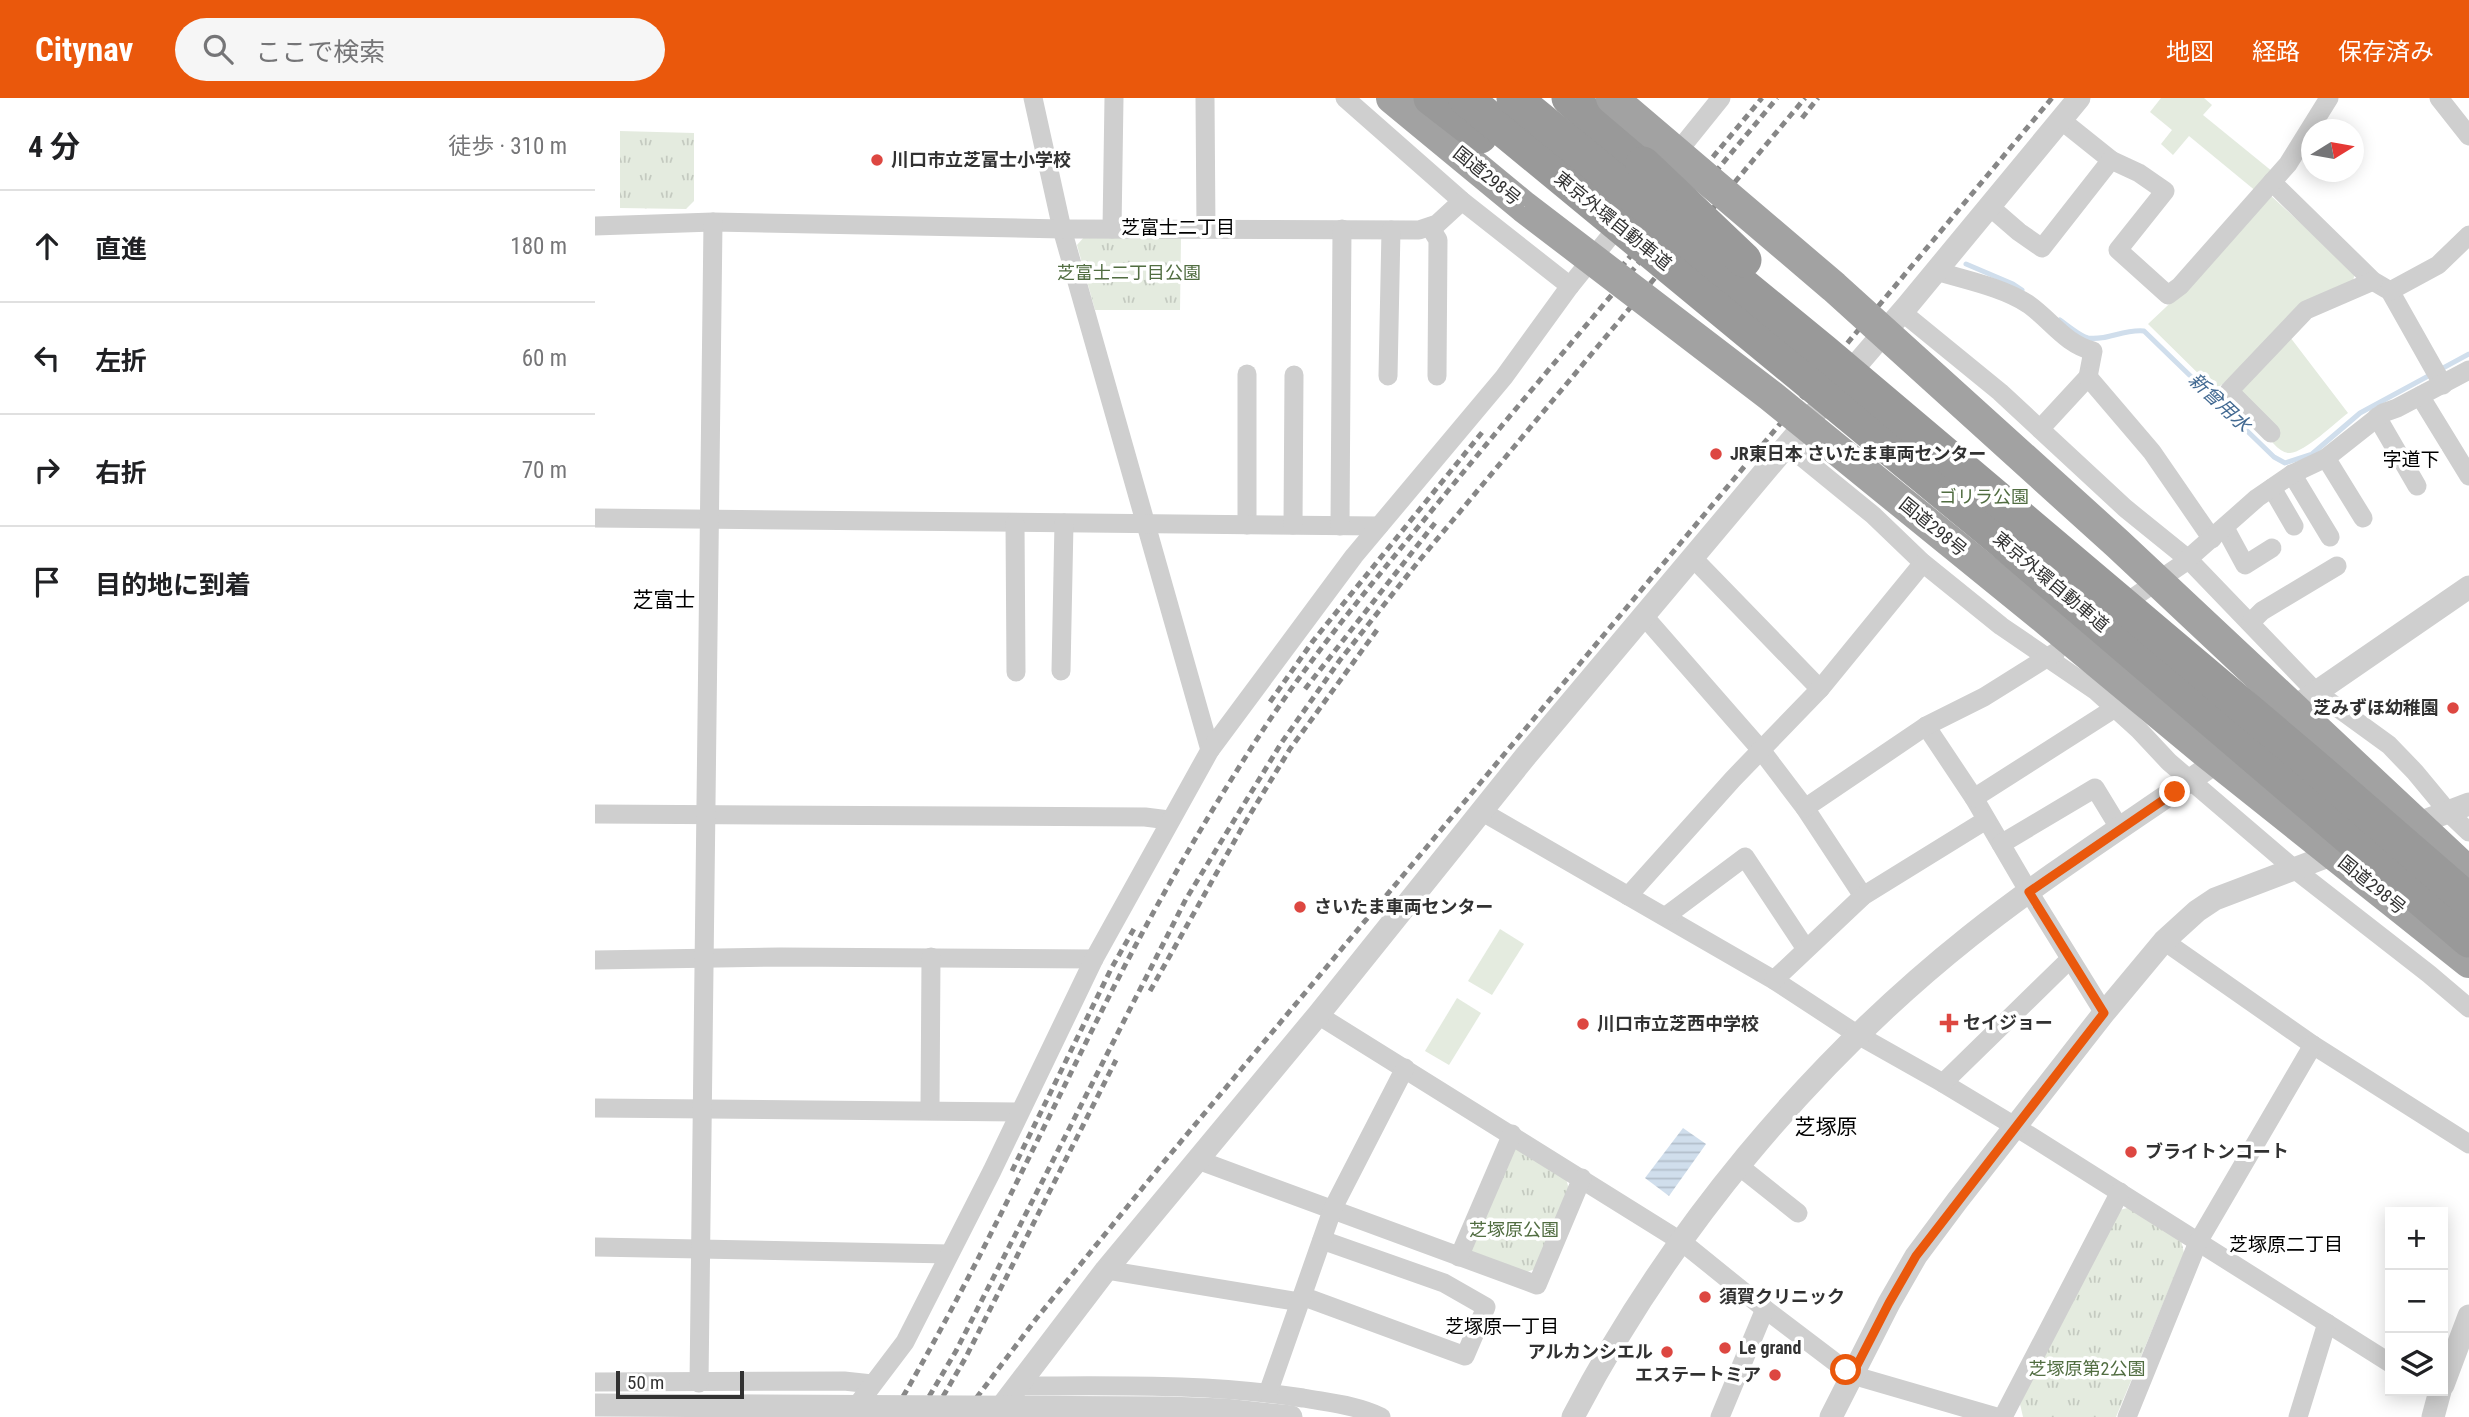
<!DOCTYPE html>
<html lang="ja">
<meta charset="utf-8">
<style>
body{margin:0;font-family:"Roboto Condensed","Noto Sans JP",sans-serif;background:#f6f6f6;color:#202124}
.controls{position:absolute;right:21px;bottom:21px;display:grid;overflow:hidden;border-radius:0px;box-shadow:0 4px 18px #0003}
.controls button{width:63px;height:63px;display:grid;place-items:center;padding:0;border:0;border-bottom:2px solid #e0e0e0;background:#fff;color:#202124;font:35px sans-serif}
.compass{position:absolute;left:1706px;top:21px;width:63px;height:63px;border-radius:50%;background:#fff;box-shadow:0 4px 18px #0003;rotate:79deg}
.scale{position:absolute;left:21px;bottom:18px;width:128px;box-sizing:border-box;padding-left:7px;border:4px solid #323232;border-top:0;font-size:19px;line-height:24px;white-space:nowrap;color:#323232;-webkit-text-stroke:5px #fff;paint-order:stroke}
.stop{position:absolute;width:21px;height:21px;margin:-16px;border:5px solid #ea580c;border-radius:50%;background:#fff}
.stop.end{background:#ea580c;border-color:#fff;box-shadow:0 2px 7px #0008}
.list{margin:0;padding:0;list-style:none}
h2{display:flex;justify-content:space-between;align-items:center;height:91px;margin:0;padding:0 28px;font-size:30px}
h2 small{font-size:23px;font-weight:400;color:#757577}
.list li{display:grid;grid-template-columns:46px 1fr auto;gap:21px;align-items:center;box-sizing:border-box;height:112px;padding:0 28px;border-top:2px solid #e0e0e0}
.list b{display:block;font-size:26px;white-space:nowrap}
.list em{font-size:23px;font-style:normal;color:#757577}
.icon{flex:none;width:38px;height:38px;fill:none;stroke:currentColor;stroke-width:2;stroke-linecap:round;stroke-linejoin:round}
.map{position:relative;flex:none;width:1874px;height:1319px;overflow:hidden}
header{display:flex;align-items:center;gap:42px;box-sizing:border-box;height:98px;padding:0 35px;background:#ea580c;color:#fff}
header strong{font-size:33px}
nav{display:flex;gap:38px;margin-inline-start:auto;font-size:24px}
.search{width:490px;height:63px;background:#f6f6f6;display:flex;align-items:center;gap:18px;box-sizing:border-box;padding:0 24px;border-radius:38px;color:#757577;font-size:26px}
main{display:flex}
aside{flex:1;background:#fff}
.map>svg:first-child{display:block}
</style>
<header>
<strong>Citynav</strong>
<div class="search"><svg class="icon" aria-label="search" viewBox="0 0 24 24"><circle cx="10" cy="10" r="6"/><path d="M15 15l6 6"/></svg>ここで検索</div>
<nav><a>地図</a><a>経路</a><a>保存済み</a></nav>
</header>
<main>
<aside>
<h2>4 分<small>徒歩 · 310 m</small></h2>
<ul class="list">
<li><svg class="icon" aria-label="ahead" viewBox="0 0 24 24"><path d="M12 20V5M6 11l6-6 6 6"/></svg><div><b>直進</b></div><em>180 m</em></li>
<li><svg class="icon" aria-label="left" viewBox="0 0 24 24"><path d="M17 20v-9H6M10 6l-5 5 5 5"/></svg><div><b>左折</b></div><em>60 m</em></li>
<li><svg class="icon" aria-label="right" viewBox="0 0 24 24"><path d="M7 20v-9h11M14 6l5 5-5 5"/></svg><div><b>右折</b></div><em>70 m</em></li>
<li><svg class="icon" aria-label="arrive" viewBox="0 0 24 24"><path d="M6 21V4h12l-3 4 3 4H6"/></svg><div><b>目的地に到着</b></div></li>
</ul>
</aside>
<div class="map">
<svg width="1874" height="1319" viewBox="0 0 1874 1319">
<defs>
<pattern id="park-tufts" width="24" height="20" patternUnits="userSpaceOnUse" patternTransform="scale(1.75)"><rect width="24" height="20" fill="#e4ebdf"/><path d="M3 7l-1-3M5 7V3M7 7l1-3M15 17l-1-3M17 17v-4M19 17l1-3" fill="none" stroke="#c4cac0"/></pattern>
<pattern id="water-rules" width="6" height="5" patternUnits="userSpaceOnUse" patternTransform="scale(1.75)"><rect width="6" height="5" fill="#d0deec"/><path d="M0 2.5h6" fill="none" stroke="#b3bfcb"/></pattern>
</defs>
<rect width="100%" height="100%" fill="#fff"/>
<g fill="#e4ebdf">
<polygon points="1566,0 1609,0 1617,7 1608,17 1678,74 1662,94 1594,38 1578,57 1566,46 1577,32 1555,14"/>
<polygon points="1673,95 1760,175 1758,183 1620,292 1553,226 1588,193"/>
<path d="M1695 239 1753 315C1740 325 1710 354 1695 355 1676 356 1652 304 1643 289Z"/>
<polygon points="905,831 929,846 897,897 873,883"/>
<polygon points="862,900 886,915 854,967 830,953"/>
</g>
<g fill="url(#park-tufts)">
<polygon points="25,33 99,35 99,103 91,111 25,110"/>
<polygon points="490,138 586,140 585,212 500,212 482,147"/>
<polygon points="925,1049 971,1080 974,1092 942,1170 930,1175 878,1155 874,1148 918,1051"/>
<polygon points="1536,1109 1586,1142 1589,1155 1521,1319 1428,1319 1425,1306 1521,1113"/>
</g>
<polygon fill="url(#water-rules)" points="1088,1030 1111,1046 1074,1098 1050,1080"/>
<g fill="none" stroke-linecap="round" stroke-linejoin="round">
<g stroke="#d0deec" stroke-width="5">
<polyline points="1371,166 1418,186 1427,192"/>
<path d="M1465 222C1472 227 1485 238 1493 240 1512 243 1528 231 1549 233L1679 359 1690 365 1717 356 1765 315 1874 256"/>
</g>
<g stroke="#cfcfcf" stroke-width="19">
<polyline points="438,0 467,131 615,652"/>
<polyline points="610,0 611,131"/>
<polyline points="750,0 867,103 975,188"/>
<polyline points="1844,0 1874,38"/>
<polyline points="1466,22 1516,62"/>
<polyline points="1076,62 1126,0"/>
<polyline points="1677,84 1778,183 1795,193 1848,287"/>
<polyline points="1394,108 1424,134 1447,150 1516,62 1544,75 1570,93 1523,152 1573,197 1585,188 1693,66 1734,0"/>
<polyline points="0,128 118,124 467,131 824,132 842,126 867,103"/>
<polyline points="835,129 843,142 842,278"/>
<polyline points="517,131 519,0"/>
<path d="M1341 173C1370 182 1407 189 1433 206 1456 222 1470 246 1498 253L1493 279 1445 331"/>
<polyline points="1795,193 1843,167 1874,137"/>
<polyline points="1307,214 1405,294 1530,410 1593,461 1721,594 1794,647 1820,674 1854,715 1874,734"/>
<polyline points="652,276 652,427"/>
<polyline points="793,278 796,132"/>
<polyline points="1493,279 1557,354 1617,441"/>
<polyline points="1825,298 1874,378"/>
<polyline points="1782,319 1822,388"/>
<polyline points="1676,335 1634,293 1711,212 1778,183"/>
<polyline points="1192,347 1278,417 1328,465 1406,528 1501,593 1544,632 1574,664 1698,770 1834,876 1874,910"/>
<polyline points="1731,360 1768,420"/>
<polyline points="1697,376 1735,439"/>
<polyline points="1677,390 1699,428"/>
<polyline points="0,420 784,428"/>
<polyline points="420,425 421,574"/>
<polyline points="698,427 699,277"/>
<polyline points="745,428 747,131"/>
<polyline points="1630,430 1650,467 1677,450"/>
<polyline points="1097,459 1225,591"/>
<polyline points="1523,510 1586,467 1662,400 1697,376 1731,360 1788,315 1802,310 1874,272"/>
<polyline points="1048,517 1166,652 1210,710 1268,798"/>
<polyline points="1656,524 1667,513 1742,468"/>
<polyline points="466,573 469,425"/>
<polyline points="1331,628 1379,700 1434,794 1509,915"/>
<polyline points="1379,700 1520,610"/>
<polyline points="1210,710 1331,628 1389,599 1461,554"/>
<polyline points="886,713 1179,882 1263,937 1348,985 1421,1029 1795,1265"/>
<polyline points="0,716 550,719 574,722"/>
<polyline points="1406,746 1500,690 1525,731"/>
<polyline points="1033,798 1138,681 1225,591 1328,465"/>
<polyline points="1071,818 1150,759 1211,851"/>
<polyline points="1569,843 1718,947 1874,1046"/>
<polyline points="0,862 185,859 499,861"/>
<polyline points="1179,882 1268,798 1391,722"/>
<polyline points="723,917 1087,1144 1170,1211 1257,1277 1402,1319"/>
<polyline points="1348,985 1475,861"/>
<polyline points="0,1010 424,1014"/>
<polyline points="335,1012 336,859"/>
<polyline points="603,1062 942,1187 987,1080"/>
<polyline points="1144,1068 1203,1115"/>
<polyline points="0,1149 354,1156"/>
<polyline points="864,1159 917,1036"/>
<polyline points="511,1172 705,1204"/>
<polyline points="707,1198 870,1258 891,1209 849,1185 727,1142"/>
<polyline points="0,1284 249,1283 277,1286"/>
<polyline points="104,1285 118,124"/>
<path d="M421 1288C517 1288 614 1285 708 1300 735 1305 761 1307 786 1319"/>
<polyline points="673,1295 738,1110 810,970"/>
<polyline points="254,1318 310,1244 397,1073 499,861 615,652 759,458 909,279 975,188 1029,121"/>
<polyline points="1125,1319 1170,1211"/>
<polyline points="1408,1319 1525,1094"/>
<polyline points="1532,1319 1603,1144 1718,947"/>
<polyline points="1703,1319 1732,1225"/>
</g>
<g stroke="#cfcfcf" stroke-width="23">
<polyline points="1688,617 1874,489"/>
<polyline points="1811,730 1874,706"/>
<polyline points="1848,1287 1874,1218"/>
<polyline points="399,1319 511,1172 723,917 930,659 1182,359 1313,207 1484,0"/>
<path d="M978 1319C1073 1136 1214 966 1375 838 1458 772 1548 716 1634 655"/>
<polyline points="1236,1319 1294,1205 1321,1158 1362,1103 1509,915 1569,843 1602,813 1620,801 1749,752"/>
<polyline points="1838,1319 1845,1293"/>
</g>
<polyline stroke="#999" stroke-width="35" points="974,0 1048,66"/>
<g stroke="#878787" stroke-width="5" stroke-dasharray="7 5" stroke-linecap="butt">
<polyline points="1207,20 1223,0"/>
<polyline points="1018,179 1167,0"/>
<polyline points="710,591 840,425"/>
<polyline points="675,604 718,543 889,332"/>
<polyline points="555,893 648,728 695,651 782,532"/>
<polyline points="417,1073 516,871 540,829"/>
<path d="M296 1319C381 1176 449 1025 525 877 568 794 615 713 666 635 722 550 788 472 852 394 961 261 1073 132 1182 0"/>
<polyline points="322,1319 361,1253 591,801 687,644 745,562 823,464 1210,0"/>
<polyline points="336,1319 371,1259 521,962"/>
<polyline points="367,1319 441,1221 563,1071 1457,0"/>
</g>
<polyline stroke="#cfcfcf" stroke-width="23" points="0,1307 572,1310 629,1312 696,1319"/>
<g stroke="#a2a2a2" stroke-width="32">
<polyline points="797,0 929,109 1176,298 1453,523 1607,651 1874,864"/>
<polyline points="1017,0 1239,189 1523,446 1874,775"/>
</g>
<g stroke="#999" stroke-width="35">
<polyline points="836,0 885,38"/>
<polyline points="870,0 1406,442 1874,842"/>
<polyline points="919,0 1228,253 1714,664 1874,803"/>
<polyline points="1048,66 1149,162"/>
</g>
</g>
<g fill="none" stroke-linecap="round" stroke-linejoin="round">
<polyline stroke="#ea580c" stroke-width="9" points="1251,1272 1257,1277 1294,1205 1321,1158 1509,915 1434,794 1580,694"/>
</g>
<g fill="#dd4741" stroke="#fff" stroke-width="2.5">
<circle cx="282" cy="62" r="7"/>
<circle cx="1121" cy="356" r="7"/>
<circle cx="1858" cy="610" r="7"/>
<circle cx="705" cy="809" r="7"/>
<path d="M1350.5 914.5h7v7h7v7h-7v7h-7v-7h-7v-7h7z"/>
<circle cx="988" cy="926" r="7"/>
<circle cx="1536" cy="1054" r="7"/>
<circle cx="1110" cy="1199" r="7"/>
<circle cx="1130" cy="1250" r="7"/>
<circle cx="1072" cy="1254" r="7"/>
<circle cx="1180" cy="1277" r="7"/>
</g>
<g text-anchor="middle" stroke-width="7" stroke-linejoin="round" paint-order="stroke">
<g font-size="18" font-weight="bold" fill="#323232" stroke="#fff" text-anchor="start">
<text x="296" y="68">川口市立芝富士小学校</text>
<text x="1135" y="362">JR東日本 さいたま車両センター</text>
<text x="1844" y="616" text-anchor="end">芝みずほ幼稚園</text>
<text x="719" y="815">さいたま車両センター</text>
<text x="1368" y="931">セイジョー</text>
<text x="1002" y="932">川口市立芝西中学校</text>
<text x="1550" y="1060">ブライトンコート</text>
<text x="1124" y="1205">須賀クリニック</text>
<text x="1144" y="1256">Le grand</text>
<text x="1058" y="1260" text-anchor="end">アルカンシエル</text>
<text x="1166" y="1283" text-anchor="end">エステートミア</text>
</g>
<g font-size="18" fill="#323232" stroke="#fff">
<text transform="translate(892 78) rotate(39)" y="6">国道298号</text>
<text transform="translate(1018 123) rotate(39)" y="6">東京外環自動車道</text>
<text transform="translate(1338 429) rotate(39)" y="6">国道298号</text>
<text transform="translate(1456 484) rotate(40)" y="6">東京外環自動車道</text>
<text transform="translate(1777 787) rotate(39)" y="6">国道298号</text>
</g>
<g font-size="18" fill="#516d41" stroke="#fff">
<text x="534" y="181">芝富士二丁目公園</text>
<text x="1389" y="405">ゴリラ公園</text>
<text x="919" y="1138">芝塚原公園</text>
<text x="1492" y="1277">芝塚原第2公園</text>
</g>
<g font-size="19" fill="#000" stroke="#fff">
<text x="583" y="136">芝富士二丁目</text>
<text x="1816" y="368">字道下</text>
<text x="1691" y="1153">芝塚原二丁目</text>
<text x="907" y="1235">芝塚原一丁目</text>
</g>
<g font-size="19" font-style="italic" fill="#436a92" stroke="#fff">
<text transform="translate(1625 304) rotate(43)" y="7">新曾用水</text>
</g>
<g font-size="21" fill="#000" stroke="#fff">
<text x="69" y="509">芝富士</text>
<text x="1231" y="1036">芝塚原</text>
</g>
</g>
</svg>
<div class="controls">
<button>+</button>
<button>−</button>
<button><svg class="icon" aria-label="layers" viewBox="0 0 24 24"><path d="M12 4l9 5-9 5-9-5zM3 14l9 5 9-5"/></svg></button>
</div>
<svg class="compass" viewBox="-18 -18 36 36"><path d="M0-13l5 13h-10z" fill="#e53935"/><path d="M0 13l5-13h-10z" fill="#757577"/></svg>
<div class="scale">50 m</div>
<div class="stop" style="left:1251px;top:1272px"></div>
<div class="stop end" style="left:1580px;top:694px"></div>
</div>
</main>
